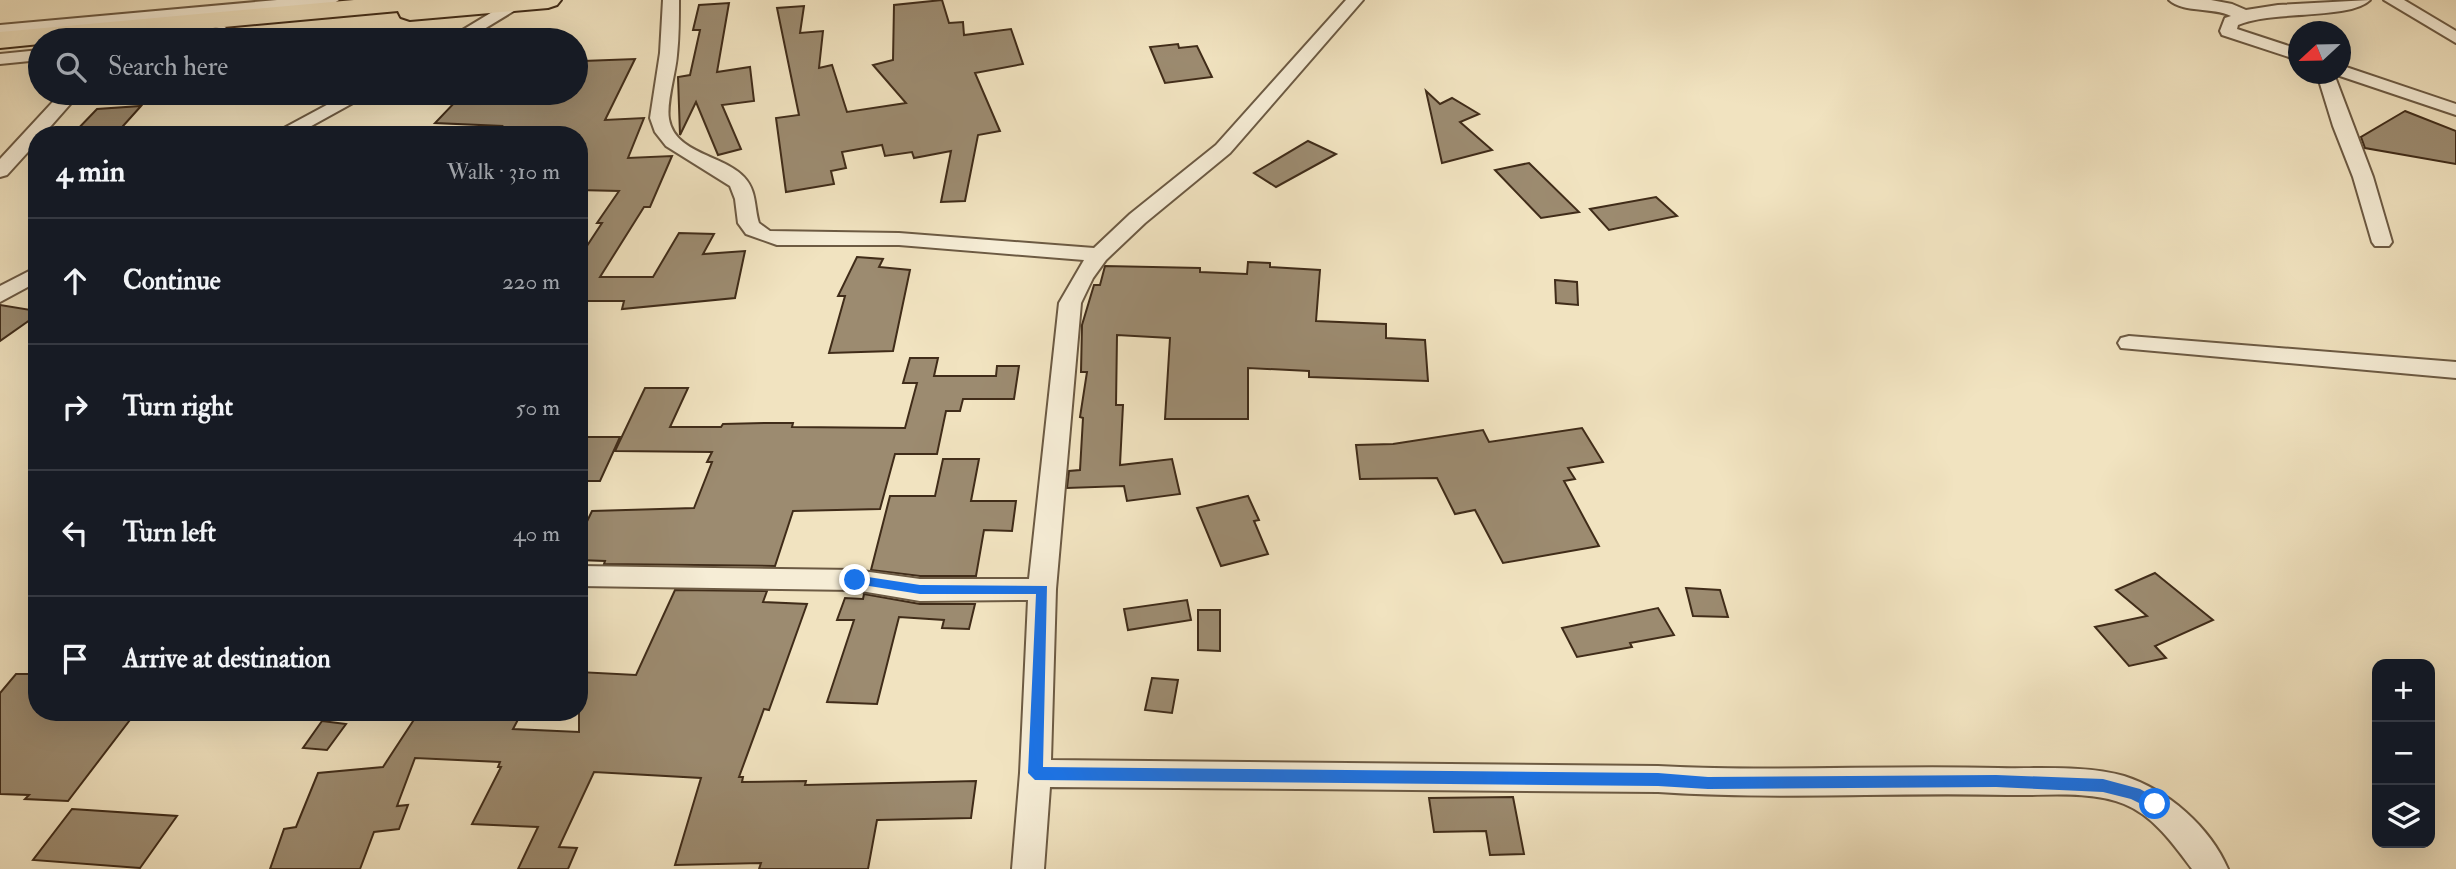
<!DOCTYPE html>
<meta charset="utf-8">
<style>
body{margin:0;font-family:"IM FELL Double Pica",serif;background:#20242c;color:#f1f3f6}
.controls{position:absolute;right:21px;bottom:21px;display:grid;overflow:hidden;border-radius:14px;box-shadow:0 7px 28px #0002}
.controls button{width:63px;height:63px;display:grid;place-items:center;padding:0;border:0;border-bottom:2px solid #363941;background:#171b24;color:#f1f3f6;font:35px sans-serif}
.compass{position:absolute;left:2288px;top:21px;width:63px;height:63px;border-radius:50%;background:#171b24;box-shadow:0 7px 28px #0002;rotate:248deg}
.stop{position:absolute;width:21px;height:21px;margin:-16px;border:5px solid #1a73e8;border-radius:50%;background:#fff}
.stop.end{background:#1a73e8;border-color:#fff;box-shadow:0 2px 7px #0008}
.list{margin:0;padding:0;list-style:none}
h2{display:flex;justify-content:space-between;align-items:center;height:91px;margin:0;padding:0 28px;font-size:30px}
h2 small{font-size:23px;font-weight:400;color:#9ea1a6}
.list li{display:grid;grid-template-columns:46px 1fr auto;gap:21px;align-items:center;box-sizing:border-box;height:126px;padding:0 28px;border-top:2px solid #363941}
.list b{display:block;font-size:26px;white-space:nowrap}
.list em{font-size:23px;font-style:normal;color:#9ea1a6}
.icon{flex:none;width:38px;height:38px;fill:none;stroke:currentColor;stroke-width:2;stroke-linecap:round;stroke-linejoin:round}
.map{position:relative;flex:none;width:2456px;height:869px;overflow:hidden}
.search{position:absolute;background:#171b24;box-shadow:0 7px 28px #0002;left:28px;top:28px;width:560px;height:77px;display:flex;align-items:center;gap:18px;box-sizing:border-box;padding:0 24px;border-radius:38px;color:#9ea1a6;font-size:26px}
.panel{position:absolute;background:#171b24;box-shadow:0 7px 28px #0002;left:28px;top:126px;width:560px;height:595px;border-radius:28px}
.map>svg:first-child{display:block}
</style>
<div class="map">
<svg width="2456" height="869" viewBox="0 0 2456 869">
<rect width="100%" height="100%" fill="#f1e3c0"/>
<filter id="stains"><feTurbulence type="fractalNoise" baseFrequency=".00286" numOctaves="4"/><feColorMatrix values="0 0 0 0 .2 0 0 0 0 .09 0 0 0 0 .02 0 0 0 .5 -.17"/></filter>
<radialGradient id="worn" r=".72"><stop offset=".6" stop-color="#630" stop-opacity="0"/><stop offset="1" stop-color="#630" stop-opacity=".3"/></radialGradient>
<g fill="#9c8b70" stroke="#402c19" stroke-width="2">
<polygon points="942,0 949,23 963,22 964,35 1011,29 1023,64 975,73 1000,131 978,135 965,201 941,202 951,151 914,158 912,152 885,156 882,145 842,152 846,168 831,171 834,184 786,192 776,118 799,115 777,8 804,6 800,33 823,31 819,68 832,65 847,112 906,103 873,65 893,60 894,5"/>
<polygon points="729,3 717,72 750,67 754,101 722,105 741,149 718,155 696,102 680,135 678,77 690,75 700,30 693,30 699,5"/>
<polygon points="1178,44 1179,48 1197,46 1212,77 1165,83 1150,47"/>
<polygon points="635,59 605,120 644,118 628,158 672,156 650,207 644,207 600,277 653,277 679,233 714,234 703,254 745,251 735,298 622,309 624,301 585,301 579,309 579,258 602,223 597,223 619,191 579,190 579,135 497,135 502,126 435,123 457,100 511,103 517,93 576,93 576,74 583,61"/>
<polygon points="1426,91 1440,104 1452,98 1479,114 1460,122 1492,150 1442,163"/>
<polygon points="141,106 115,135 72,135 97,109"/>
<polygon points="2405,111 2456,131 2456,164 2365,148 2361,137"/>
<polygon points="1308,141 1336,154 1276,187 1254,173"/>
<polygon points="1529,163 1579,212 1541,218 1495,170"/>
<polygon points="1656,197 1677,216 1609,230 1590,209"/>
<polygon points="857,257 883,259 879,267 910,270 893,351 829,353 845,296 838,296"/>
<polygon points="1248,262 1270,263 1270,267 1320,270 1316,321 1386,324 1386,338 1425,340 1428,381 1309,377 1309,371 1248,368 1248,419 1165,419 1170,338 1117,335 1116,405 1123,405 1120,465 1172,459 1180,494 1127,501 1124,486 1067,488 1069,471 1080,470 1083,418 1080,417 1087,372 1081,372 1082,325 1094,285 1100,285 1105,266 1200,268 1200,272 1247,274"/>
<polygon points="1555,280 1577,282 1578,305 1556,303"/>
<polygon points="0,305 37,311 37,315 0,341"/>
<polygon points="910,358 938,358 934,376 996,376 997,366 1019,366 1014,399 963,399 960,411 946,411 937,454 895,454 880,509 793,511 775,566 604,564 605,561 579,560 579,538 592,511 694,508 712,462 707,462 712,452 615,451 645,388 688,388 670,427 721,427 723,424 765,423 793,423 792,427 905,428 917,383 903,383"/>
<polygon points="1582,428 1603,462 1568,468 1575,479 1564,481 1599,546 1503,563 1475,510 1455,514 1437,478 1360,479 1356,445 1393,444 1483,430 1489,442"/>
<polygon points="584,437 620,437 600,481 579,481 579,447"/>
<polygon points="943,459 979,459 971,501 1016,501 1012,531 984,530 976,576 920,576 871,570 890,496 935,496"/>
<polygon points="1248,496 1259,520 1254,521 1268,554 1221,566 1197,508"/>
<polygon points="2155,573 2213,620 2155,646 2166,658 2129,666 2095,627 2147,616 2116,590"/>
<polygon points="1686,588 1720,590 1728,617 1693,616"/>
<polygon points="675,590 767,591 763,602 807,604 769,710 764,709 739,777 743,777 742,782 806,781 805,785 976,781 971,818 877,820 868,869 759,869 761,863 675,865 701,778 594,772 559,847 577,848 568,869 518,869 538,827 472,824 501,767 498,767 500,762 415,758 397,806 408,805 399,829 374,832 360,869 270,869 284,829 296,827 318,773 383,767 419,712 522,712 513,729 579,732 579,672 636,675"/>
<polygon points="864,594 920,604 975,604 969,629 942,628 944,620 899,617 877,704 827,702 854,620 837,620 845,598 863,599"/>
<polygon points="1187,600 1191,620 1128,630 1124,609"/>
<polygon points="1658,608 1674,635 1630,643 1632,647 1577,657 1562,628"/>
<polygon points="1198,610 1220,610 1220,651 1198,650"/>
<polygon points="16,674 37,674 37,712 136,712 68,801 25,799 29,795 0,794 0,693"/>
<polygon points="1152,678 1178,680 1172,713 1145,710"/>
<polygon points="322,721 346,724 327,750 303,748"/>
<polygon points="1513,797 1524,854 1490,855 1486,831 1434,832 1429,798"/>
<polygon points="72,809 177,816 140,868 33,860"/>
</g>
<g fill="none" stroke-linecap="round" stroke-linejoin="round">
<g stroke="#6c5a43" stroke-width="4">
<g id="street">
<polygon points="277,0 339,0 331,5 0,35 0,25"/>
<polygon points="512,0 525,0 527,3 466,40 446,40"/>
<path d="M663 0H679C679 18 679 37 677 55 676 72 666 103 669 119 675 154 724 155 744 177 757 191 754 207 759 223L770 231 899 233 1094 248 1130 214 1216 145 1346 0H1363L1230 153 1145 223 1106 260 1093 278 1081 303 1056 589 1051 760 1658 766C1771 772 1884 765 1998 768 2039 769 2085 765 2124 776 2168 790 2210 827 2228 869H2192C2174 845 2154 816 2124 804 2089 790 2044 796 2008 795 1891 792 1775 800 1658 792L1050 787 1044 869H1012L1020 773 1028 600 920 601 855 590 579 586V566L855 570 920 579H1029L1059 303 1084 260 899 245H777L746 234 738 223 735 199 730 186 666 146 655 132 650 118 660 53Z"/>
<path d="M2169 0H2211L2232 4 2246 10 2278 5 2370 0C2350 20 2272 10 2238 25L2237 29 2298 49V60L2222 35 2220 31 2225 18 2231 16C2213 7 2183 13 2169 0Z"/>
<polygon points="2384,0 2404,0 2456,31 2456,43"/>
<polygon points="223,26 231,31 229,35 206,40 179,40 181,36"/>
<polygon points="40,50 40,60 0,64 0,54"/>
<polygon points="2340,65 2456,104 2456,115 2334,74 2340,74"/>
<polygon points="2317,74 2334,74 2373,177 2392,242 2389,246 2375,246 2372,242 2353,177 2333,126"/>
<polygon points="61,93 80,93 43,135 37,135 37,142 7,175 0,177 0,159"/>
<polygon points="349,93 371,93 295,135 271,135"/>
<polygon points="37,267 37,282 0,302 0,286"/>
<polygon points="2129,336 2456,362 2456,378 2121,348 2118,343 2121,338"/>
</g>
</g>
<g stroke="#402c19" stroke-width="4">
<polygon id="highway" points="354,0 561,0 557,5 548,8 410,20 401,17 398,11 84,40 40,40 40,44 0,48 0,32"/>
</g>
<use href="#street" fill="#f6edd6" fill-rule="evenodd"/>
<use href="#highway" fill="#f1e3c0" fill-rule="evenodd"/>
</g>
<polygon fill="#1a73e8" points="855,575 920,585 1047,586 1043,767 1658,773 1708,777 1996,775 2103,779 2140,789 2160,800 2162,804 2155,811 2131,799 2103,792 1996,787 1708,789 1658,786 1035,780 1028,773 1036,594 920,594 850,583 849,580"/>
<rect width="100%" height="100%" filter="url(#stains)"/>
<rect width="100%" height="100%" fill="url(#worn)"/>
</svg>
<div class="controls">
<button>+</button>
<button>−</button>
<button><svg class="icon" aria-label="layers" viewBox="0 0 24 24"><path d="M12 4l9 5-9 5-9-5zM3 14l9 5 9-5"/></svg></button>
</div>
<svg class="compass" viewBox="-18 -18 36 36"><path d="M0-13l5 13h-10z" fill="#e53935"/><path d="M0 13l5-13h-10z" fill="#9ea1a6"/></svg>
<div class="stop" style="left:2155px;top:804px"></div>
<div class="stop end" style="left:855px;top:580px"></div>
<div class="search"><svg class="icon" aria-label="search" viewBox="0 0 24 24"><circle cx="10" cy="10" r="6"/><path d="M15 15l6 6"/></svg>Search here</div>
<section class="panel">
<h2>4 min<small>Walk · 310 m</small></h2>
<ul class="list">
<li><svg class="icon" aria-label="ahead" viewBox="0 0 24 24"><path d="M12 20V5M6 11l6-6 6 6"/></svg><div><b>Continue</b></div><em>220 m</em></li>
<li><svg class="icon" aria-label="right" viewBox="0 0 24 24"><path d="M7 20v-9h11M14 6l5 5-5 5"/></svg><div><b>Turn right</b></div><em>50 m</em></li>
<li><svg class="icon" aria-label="left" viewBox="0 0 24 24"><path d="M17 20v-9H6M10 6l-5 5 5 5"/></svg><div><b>Turn left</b></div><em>40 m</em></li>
<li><svg class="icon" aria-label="arrive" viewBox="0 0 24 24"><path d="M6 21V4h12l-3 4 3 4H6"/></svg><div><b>Arrive at destination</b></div></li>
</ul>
</section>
</div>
